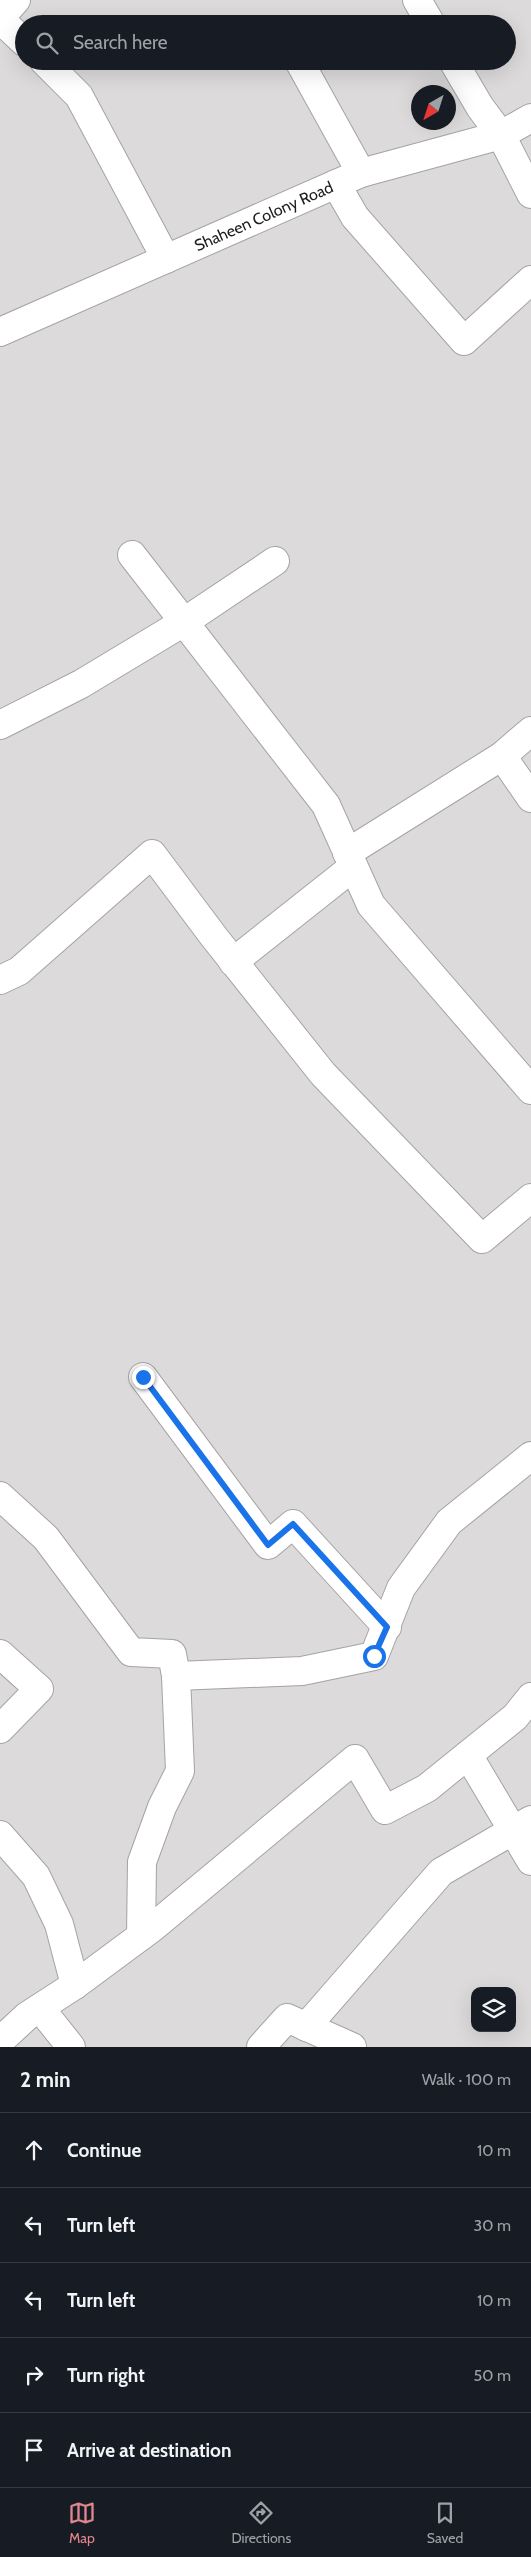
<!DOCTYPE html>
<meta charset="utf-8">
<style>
body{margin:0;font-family:Cabin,sans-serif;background:#20242c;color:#f1f3f6}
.controls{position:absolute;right:15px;bottom:15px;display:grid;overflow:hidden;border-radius:10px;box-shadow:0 5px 20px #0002}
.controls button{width:45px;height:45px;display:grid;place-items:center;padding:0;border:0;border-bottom:1px solid #363941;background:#171b24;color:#f1f3f6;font:25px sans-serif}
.compass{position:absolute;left:411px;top:85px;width:45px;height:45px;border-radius:50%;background:#171b24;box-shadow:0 5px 20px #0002;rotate:219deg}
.stop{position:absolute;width:15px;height:15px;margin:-11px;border:4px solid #1a73e8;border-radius:50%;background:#fff}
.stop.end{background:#1a73e8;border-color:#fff;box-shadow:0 1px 5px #0008}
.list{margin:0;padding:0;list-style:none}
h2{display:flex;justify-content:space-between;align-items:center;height:65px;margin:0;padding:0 20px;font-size:21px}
h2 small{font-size:16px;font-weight:400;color:#9ea1a6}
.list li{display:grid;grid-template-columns:32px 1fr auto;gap:15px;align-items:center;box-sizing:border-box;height:75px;padding:0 20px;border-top:1px solid #363941}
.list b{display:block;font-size:19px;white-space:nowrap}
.list em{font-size:16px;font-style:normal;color:#9ea1a6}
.icon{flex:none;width:28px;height:28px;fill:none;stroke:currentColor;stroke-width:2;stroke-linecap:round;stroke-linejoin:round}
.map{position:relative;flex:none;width:531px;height:2047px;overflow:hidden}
.search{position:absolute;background:#171b24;box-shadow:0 5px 20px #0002;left:15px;right:15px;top:15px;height:55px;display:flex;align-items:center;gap:12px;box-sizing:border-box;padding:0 18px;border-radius:28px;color:#9ea1a6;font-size:19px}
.sheet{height:440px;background:#171b24}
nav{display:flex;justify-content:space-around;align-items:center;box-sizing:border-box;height:70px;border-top:1px solid #363941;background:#171b24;font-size:14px;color:#9ea1a6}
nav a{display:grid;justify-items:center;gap:2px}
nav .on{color:#e0868c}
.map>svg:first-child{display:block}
</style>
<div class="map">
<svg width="531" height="2047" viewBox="0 0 531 2047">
<rect width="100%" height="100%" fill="#efeae3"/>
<path fill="#dcdada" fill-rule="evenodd" d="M0 0H531V2047H0ZM24 24H507V61H24ZM418 92H448V122H418ZM475 1991H512V2028H475Z"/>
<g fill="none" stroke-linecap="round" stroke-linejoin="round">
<g stroke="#a4a4a4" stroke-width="30">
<g id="minor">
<polyline points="417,0 431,24"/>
<polyline points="0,18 16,0"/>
<polyline points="0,19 24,42"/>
<polyline points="44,61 79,96 166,259"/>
<polyline points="299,61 361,173"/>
<polyline points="453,61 480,107 501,135 531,194"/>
<polyline points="336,184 355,217 464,341 531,280"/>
<path id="s1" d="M0 332 361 173 501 135 531 118"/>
<polyline points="132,555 326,805 371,905 531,1090"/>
<polyline points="0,725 81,684 184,622 275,561"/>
<polyline points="502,756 531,731"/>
<polyline points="347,853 502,756 531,798"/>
<polyline points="233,962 353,867"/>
<polyline points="0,980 19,971 152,854 214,937 323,1074 482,1239 531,1198"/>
<polyline points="143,1377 268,1545 293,1524 387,1627"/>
<polyline points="0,1496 46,1538 131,1652 172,1654 176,1676 180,1771 162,1807 142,1862 141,1936"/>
<polyline points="0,1654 39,1689 0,1729"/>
<polyline points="176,1676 302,1671 374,1656 401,1588 449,1522 531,1456"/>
<polyline points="468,1755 531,1861"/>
<polyline points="0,1835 36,1876 59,1924 75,1985"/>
<polyline points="40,2008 71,2047"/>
<polyline points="306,2027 441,1872 531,1820"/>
<polyline points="0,2041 27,2016 75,1985 152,1928 355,1759 385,1810 427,1788 515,1717 531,1697"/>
<polyline points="261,2047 287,2018 352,2047"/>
</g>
</g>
<use href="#minor" stroke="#fff" stroke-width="28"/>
</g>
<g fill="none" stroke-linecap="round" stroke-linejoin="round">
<polyline stroke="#1a73e8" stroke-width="6" points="143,1377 268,1545 293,1524 387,1627 374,1656"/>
</g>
<g text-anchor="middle" stroke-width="4" stroke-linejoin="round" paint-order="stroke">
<g font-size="16" fill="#1d1d1d" stroke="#fff">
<text dy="6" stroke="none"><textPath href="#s1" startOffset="288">Shaheen Colony Road</textPath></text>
</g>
</g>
</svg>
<div class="controls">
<button><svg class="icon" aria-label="layers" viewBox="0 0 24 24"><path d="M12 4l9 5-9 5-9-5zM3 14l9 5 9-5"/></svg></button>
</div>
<svg class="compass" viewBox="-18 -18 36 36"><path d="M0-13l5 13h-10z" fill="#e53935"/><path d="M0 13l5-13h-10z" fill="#9ea1a6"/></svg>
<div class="stop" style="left:374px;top:1656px"></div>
<div class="stop end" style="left:143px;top:1377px"></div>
<div class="search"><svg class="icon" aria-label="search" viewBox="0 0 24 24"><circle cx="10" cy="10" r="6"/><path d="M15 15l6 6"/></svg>Search here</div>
</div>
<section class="sheet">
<h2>2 min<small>Walk · 100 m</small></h2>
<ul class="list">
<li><svg class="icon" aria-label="ahead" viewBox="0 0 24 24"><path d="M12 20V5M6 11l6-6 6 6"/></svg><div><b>Continue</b></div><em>10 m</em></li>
<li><svg class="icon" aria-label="left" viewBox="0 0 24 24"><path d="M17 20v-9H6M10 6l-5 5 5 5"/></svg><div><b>Turn left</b></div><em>30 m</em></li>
<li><svg class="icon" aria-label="left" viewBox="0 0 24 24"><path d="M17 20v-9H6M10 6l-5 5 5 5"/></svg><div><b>Turn left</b></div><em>10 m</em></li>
<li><svg class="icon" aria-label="right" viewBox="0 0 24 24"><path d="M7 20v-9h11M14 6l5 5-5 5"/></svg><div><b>Turn right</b></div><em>50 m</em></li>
<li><svg class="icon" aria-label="arrive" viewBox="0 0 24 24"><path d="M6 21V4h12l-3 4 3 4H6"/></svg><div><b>Arrive at destination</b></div></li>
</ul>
</section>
<nav>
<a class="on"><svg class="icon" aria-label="map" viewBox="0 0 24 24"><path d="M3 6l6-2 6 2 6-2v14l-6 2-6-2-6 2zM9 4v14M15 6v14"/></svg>Map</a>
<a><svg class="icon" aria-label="directions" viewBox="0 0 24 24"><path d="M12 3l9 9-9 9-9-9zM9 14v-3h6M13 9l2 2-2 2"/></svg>Directions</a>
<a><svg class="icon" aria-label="saved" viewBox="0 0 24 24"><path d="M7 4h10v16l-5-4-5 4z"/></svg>Saved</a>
</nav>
